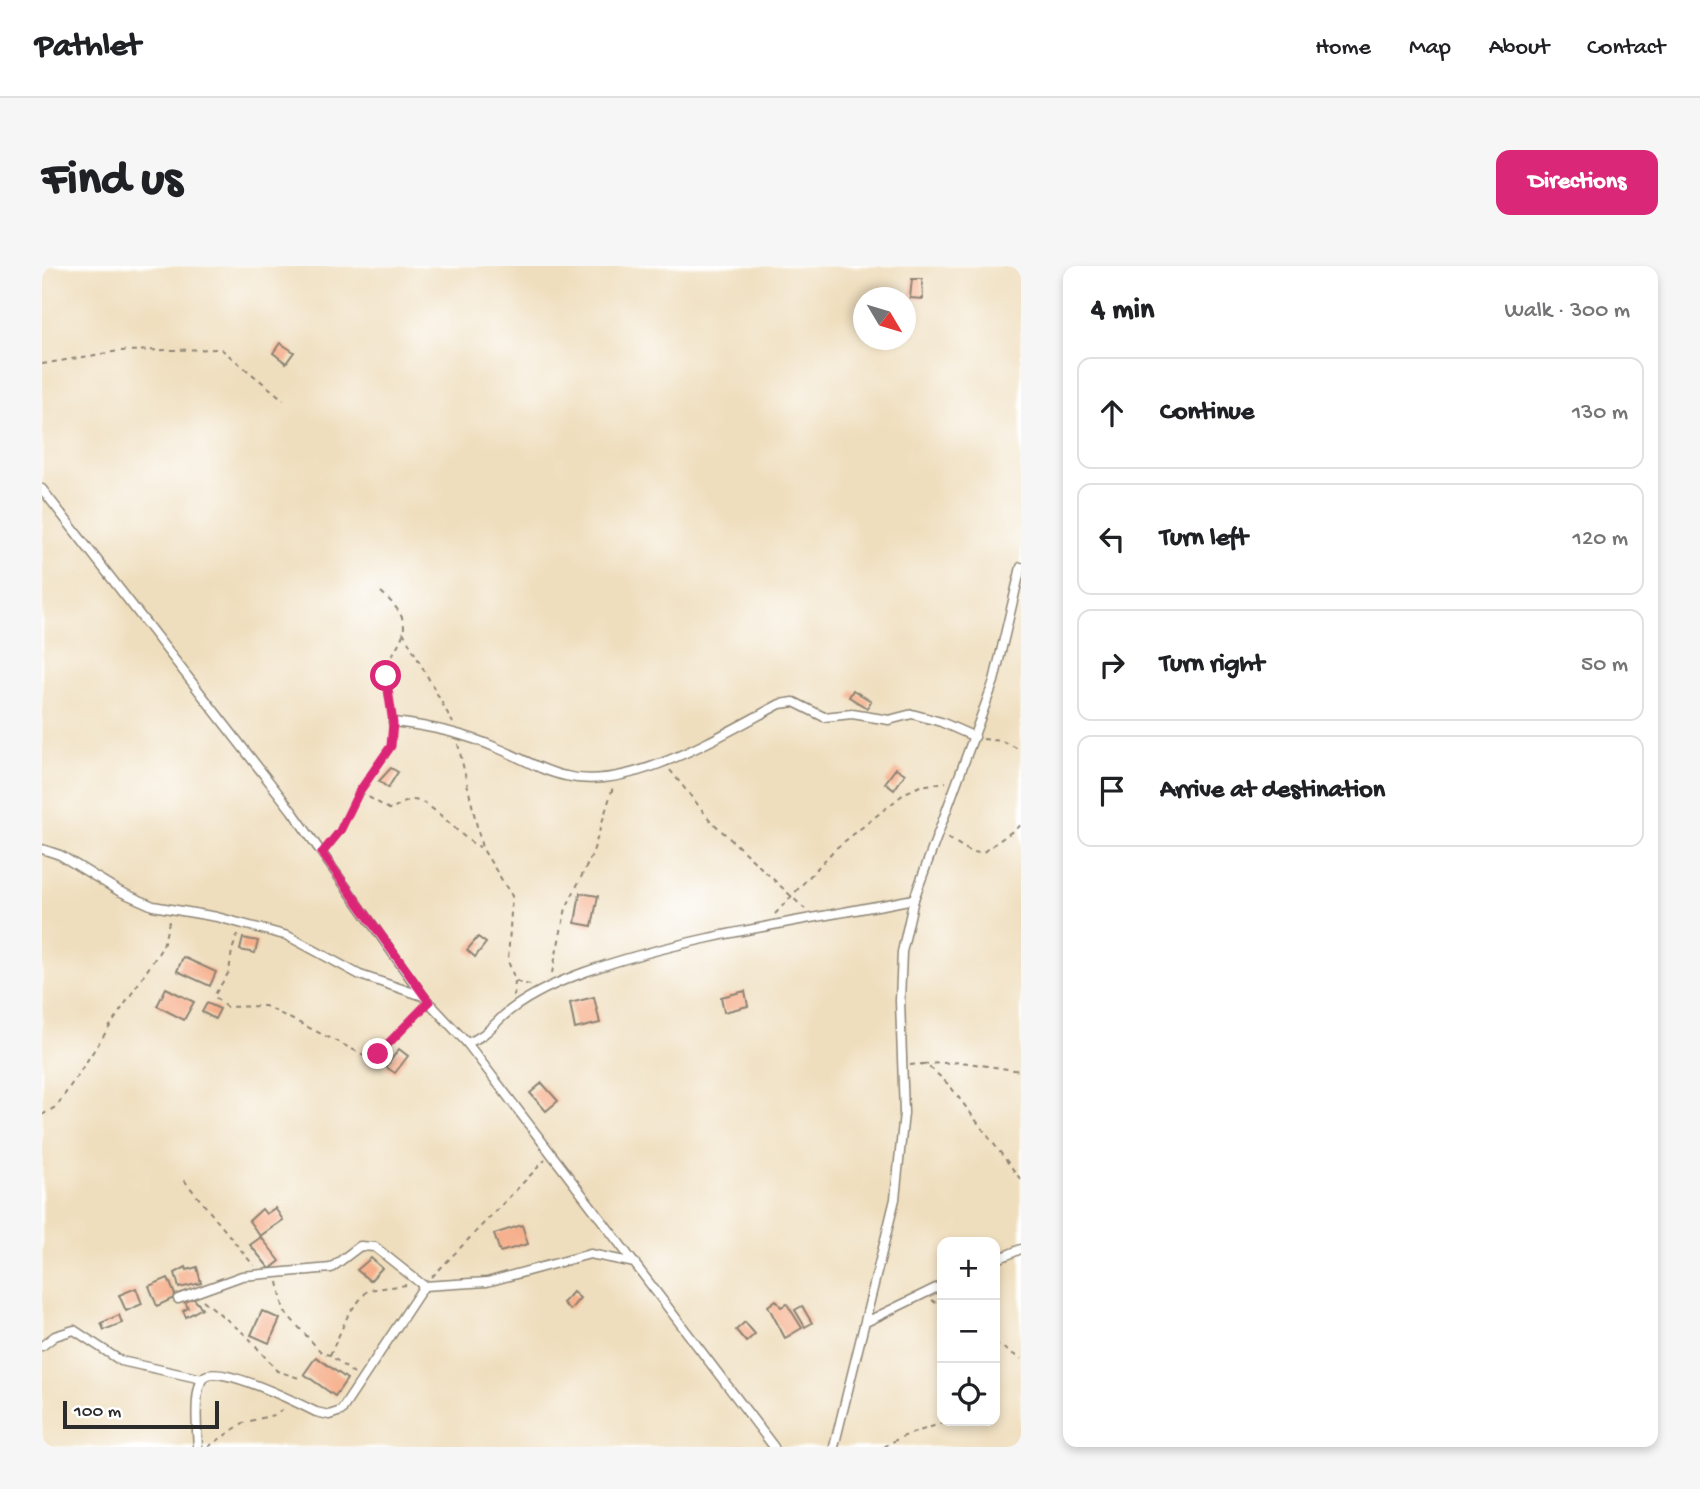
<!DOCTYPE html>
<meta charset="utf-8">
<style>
body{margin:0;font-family:"Gochi Hand",sans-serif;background:#f6f6f6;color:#202124}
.controls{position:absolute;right:21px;bottom:21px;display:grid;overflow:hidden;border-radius:14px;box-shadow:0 4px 10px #0003}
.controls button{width:63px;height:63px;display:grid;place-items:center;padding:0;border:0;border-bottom:2px solid #e0e0e0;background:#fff;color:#202124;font:35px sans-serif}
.compass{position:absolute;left:811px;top:21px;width:63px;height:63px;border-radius:50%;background:#fff;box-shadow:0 4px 10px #0003;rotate:128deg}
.scale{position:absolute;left:21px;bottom:18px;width:156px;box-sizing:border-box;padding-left:7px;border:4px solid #2b2b2b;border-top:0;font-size:19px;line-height:24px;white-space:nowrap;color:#2b2b2b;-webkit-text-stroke:5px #fff;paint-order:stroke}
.stop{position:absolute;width:21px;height:21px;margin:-16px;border:5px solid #db2777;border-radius:50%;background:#fff}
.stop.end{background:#db2777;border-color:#fff;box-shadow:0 2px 7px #0008}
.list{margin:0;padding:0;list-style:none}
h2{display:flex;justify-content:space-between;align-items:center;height:91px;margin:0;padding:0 28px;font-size:30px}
h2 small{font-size:23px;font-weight:400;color:#757577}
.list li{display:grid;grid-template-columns:46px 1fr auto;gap:21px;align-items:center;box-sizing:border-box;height:112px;margin:0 14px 14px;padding:0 14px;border:2px solid #e0e0e0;border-radius:14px}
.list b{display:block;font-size:26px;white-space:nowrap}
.list em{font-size:23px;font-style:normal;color:#757577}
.icon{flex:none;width:38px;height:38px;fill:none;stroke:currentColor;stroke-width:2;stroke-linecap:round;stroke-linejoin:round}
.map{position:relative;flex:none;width:979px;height:1181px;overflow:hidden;border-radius:14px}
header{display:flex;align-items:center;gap:42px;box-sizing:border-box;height:98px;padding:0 35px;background:#fff;border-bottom:2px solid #e0e0e0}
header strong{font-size:33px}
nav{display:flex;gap:38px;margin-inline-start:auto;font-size:24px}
.intro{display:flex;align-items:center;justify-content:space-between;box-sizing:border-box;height:168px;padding:0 42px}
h1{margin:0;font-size:49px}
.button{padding:18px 32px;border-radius:14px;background:#db2777;color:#fff;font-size:24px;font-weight:700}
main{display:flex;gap:42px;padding:0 42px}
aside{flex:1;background:#fff;border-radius:14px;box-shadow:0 4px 10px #0003}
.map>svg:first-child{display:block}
</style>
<header>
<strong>Pathlet</strong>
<nav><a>Home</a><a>Map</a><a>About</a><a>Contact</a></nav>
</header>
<div class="intro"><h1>Find us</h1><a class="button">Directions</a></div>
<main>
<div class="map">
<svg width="979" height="1181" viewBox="0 0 979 1181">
<rect width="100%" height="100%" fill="#fff"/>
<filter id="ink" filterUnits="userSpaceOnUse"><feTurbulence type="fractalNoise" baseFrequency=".0143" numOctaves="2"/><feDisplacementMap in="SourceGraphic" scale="14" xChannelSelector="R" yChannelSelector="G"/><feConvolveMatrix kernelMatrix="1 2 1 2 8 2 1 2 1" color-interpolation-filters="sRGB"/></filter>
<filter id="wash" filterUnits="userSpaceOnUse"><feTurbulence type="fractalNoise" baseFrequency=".00686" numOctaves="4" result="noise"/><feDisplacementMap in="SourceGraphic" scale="28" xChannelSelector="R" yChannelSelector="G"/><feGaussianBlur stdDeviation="1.57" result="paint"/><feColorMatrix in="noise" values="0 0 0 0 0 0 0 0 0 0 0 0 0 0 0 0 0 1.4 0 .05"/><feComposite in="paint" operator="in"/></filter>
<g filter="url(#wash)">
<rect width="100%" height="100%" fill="#efdebd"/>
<g id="blocks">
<g fill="#f6af8b">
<polygon points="870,13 880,13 881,33 868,32"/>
<polygon points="238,77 252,86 244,97 231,87"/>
<polygon points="811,424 829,435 825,442 807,431"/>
<polygon points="349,502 356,506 346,522 337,515"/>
<polygon points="854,502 863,508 852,524 843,517"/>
<polygon points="538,627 556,630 550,660 533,657"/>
<polygon points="436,671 444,677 433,691 425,684"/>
<polygon points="201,672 216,675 213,687 198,684"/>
<polygon points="141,691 174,706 168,720 135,705"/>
<polygon points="124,722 152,736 142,754 115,740"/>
<polygon points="703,725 706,740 682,746 679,731"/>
<polygon points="552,731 558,757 533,763 528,737"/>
<polygon points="165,737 178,743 173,753 160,746"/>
<polygon points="357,783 366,790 353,807 344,801"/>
<polygon points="500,817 516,835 504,845 488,827"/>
<polygon points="233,942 241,954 218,970 207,955 220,943 224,948"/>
<polygon points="480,959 486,978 458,986 452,968"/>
<polygon points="219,971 238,995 228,1003 208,979"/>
<polygon points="329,992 340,1002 328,1015 315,1004"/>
<polygon points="144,1001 145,1004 155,1001 159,1017 137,1022 133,1007"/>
<polygon points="126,1012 134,1031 115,1040 107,1020"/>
<polygon points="94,1022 100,1038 84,1045 77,1029"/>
<polygon points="531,1026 538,1032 528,1044 521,1037"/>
<polygon points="151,1032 160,1042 144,1051 141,1045 146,1042 143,1036"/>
<polygon points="734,1034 739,1041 745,1038 760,1062 743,1072 726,1040"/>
<polygon points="760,1040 770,1057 763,1061 753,1044"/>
<polygon points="220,1045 238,1053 227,1077 209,1069"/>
<polygon points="77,1049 80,1057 62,1064 59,1057"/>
<polygon points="703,1056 713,1068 704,1076 694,1064"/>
<polygon points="274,1091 305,1113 293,1130 262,1108"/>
</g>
</g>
</g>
<g filter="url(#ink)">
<use href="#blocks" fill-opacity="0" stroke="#8d8474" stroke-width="2"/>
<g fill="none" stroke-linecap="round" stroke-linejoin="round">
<g stroke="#8d8474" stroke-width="11">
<g id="street">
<polyline points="0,223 250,545 381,730"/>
<path d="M351 456C388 460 421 467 455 482 478 491 499 505 524 510 589 526 680 468 738 438L752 436 782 451 810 448 847 454 870 448 899 456 933 471"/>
<polyline points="0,583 18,589 77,625 111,640 175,651 246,670 318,709 381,730 425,777 732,1181"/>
<path d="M425 777C446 770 454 754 471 742 492 727 518 715 543 706 645 670 765 654 872 633"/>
<polyline points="953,994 979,983"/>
<polyline points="136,1033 200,1010 289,1002 318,980 333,981 382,1020 445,1016 548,988 593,997"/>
<polyline points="824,1056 900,1019"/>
<polyline points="0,1080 13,1070 32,1064 79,1095 160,1113"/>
<path d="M156 1181C155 1165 151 1122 162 1111 176 1097 256 1137 274 1146L287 1149 299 1145 382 1020"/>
<polyline points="792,1181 853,933 862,847 858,735 860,686 872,633 952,415 979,301"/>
</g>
</g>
<g stroke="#8d8474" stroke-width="2" stroke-dasharray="5 5" stroke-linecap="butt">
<polyline points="0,98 77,85 179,83 242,134"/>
<path d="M339 326C386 368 347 373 343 414 342 424 348 436 350 446"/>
<polyline points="361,366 411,457"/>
<polyline points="941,473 960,475 979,484"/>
<polyline points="416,478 440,582 470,630 466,695 473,714 478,717 489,719"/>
<polyline points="628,504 668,554 763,643"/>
<path d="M318 526 349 544C356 541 362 535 370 534 390 533 419 574 438 581"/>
<polyline points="906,572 929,586 940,587 979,559"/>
<path d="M286 581C300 565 305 546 316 528 329 506 348 492 350 466"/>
<polyline points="733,648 793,583 863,527 878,520 904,516"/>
<polyline points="196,668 190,684 187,706 172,730 184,741 223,740 324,790 336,788 379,744"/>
<polyline points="510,707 524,642 550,589 571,521"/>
<polyline points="472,730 473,715"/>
<polyline points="881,798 920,796 979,805"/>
<polyline points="868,799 880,798 890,803 908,820 979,914"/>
<polyline points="0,849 15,840 112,694 121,680 128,652"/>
<polyline points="142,914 212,1000"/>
<polyline points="390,1011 503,894"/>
<polyline points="236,1016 242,1045 280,1087 288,1089"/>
<polyline points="161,1034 206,1071 235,1105 257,1112"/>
<polyline points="890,1034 900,1042"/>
<polyline points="953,1077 979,1093"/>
<polyline points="312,1108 288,1089 307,1047 326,1024 364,1019"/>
<polyline points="166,1181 201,1157 235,1148 243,1142"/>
<polyline points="842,1181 857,1172 906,1155"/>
</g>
<use href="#street" stroke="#fff" stroke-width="8"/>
</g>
</g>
<g fill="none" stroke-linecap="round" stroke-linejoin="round" filter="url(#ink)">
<polyline stroke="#db2777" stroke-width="9" points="336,788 387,736 280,587 298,565 317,526 349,480 351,457 344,410"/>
</g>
</svg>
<div class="controls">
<button>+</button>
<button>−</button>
<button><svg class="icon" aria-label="locate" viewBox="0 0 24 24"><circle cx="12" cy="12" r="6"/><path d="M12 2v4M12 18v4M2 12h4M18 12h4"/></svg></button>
</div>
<svg class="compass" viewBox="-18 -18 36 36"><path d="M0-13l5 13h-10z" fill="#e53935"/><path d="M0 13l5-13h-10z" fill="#757577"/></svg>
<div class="scale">100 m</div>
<div class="stop" style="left:344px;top:410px"></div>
<div class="stop end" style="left:336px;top:788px"></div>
</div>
<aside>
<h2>4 min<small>Walk · 300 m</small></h2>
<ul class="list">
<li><svg class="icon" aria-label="ahead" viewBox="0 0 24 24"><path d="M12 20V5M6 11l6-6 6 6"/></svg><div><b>Continue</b></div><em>130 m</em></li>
<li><svg class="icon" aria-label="left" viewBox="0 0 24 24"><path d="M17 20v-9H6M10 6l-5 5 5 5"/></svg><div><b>Turn left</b></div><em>120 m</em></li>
<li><svg class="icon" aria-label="right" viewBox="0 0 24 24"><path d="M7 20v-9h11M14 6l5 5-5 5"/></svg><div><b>Turn right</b></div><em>50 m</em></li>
<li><svg class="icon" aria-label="arrive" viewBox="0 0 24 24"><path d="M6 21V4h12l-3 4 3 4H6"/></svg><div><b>Arrive at destination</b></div></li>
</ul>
</aside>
</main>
